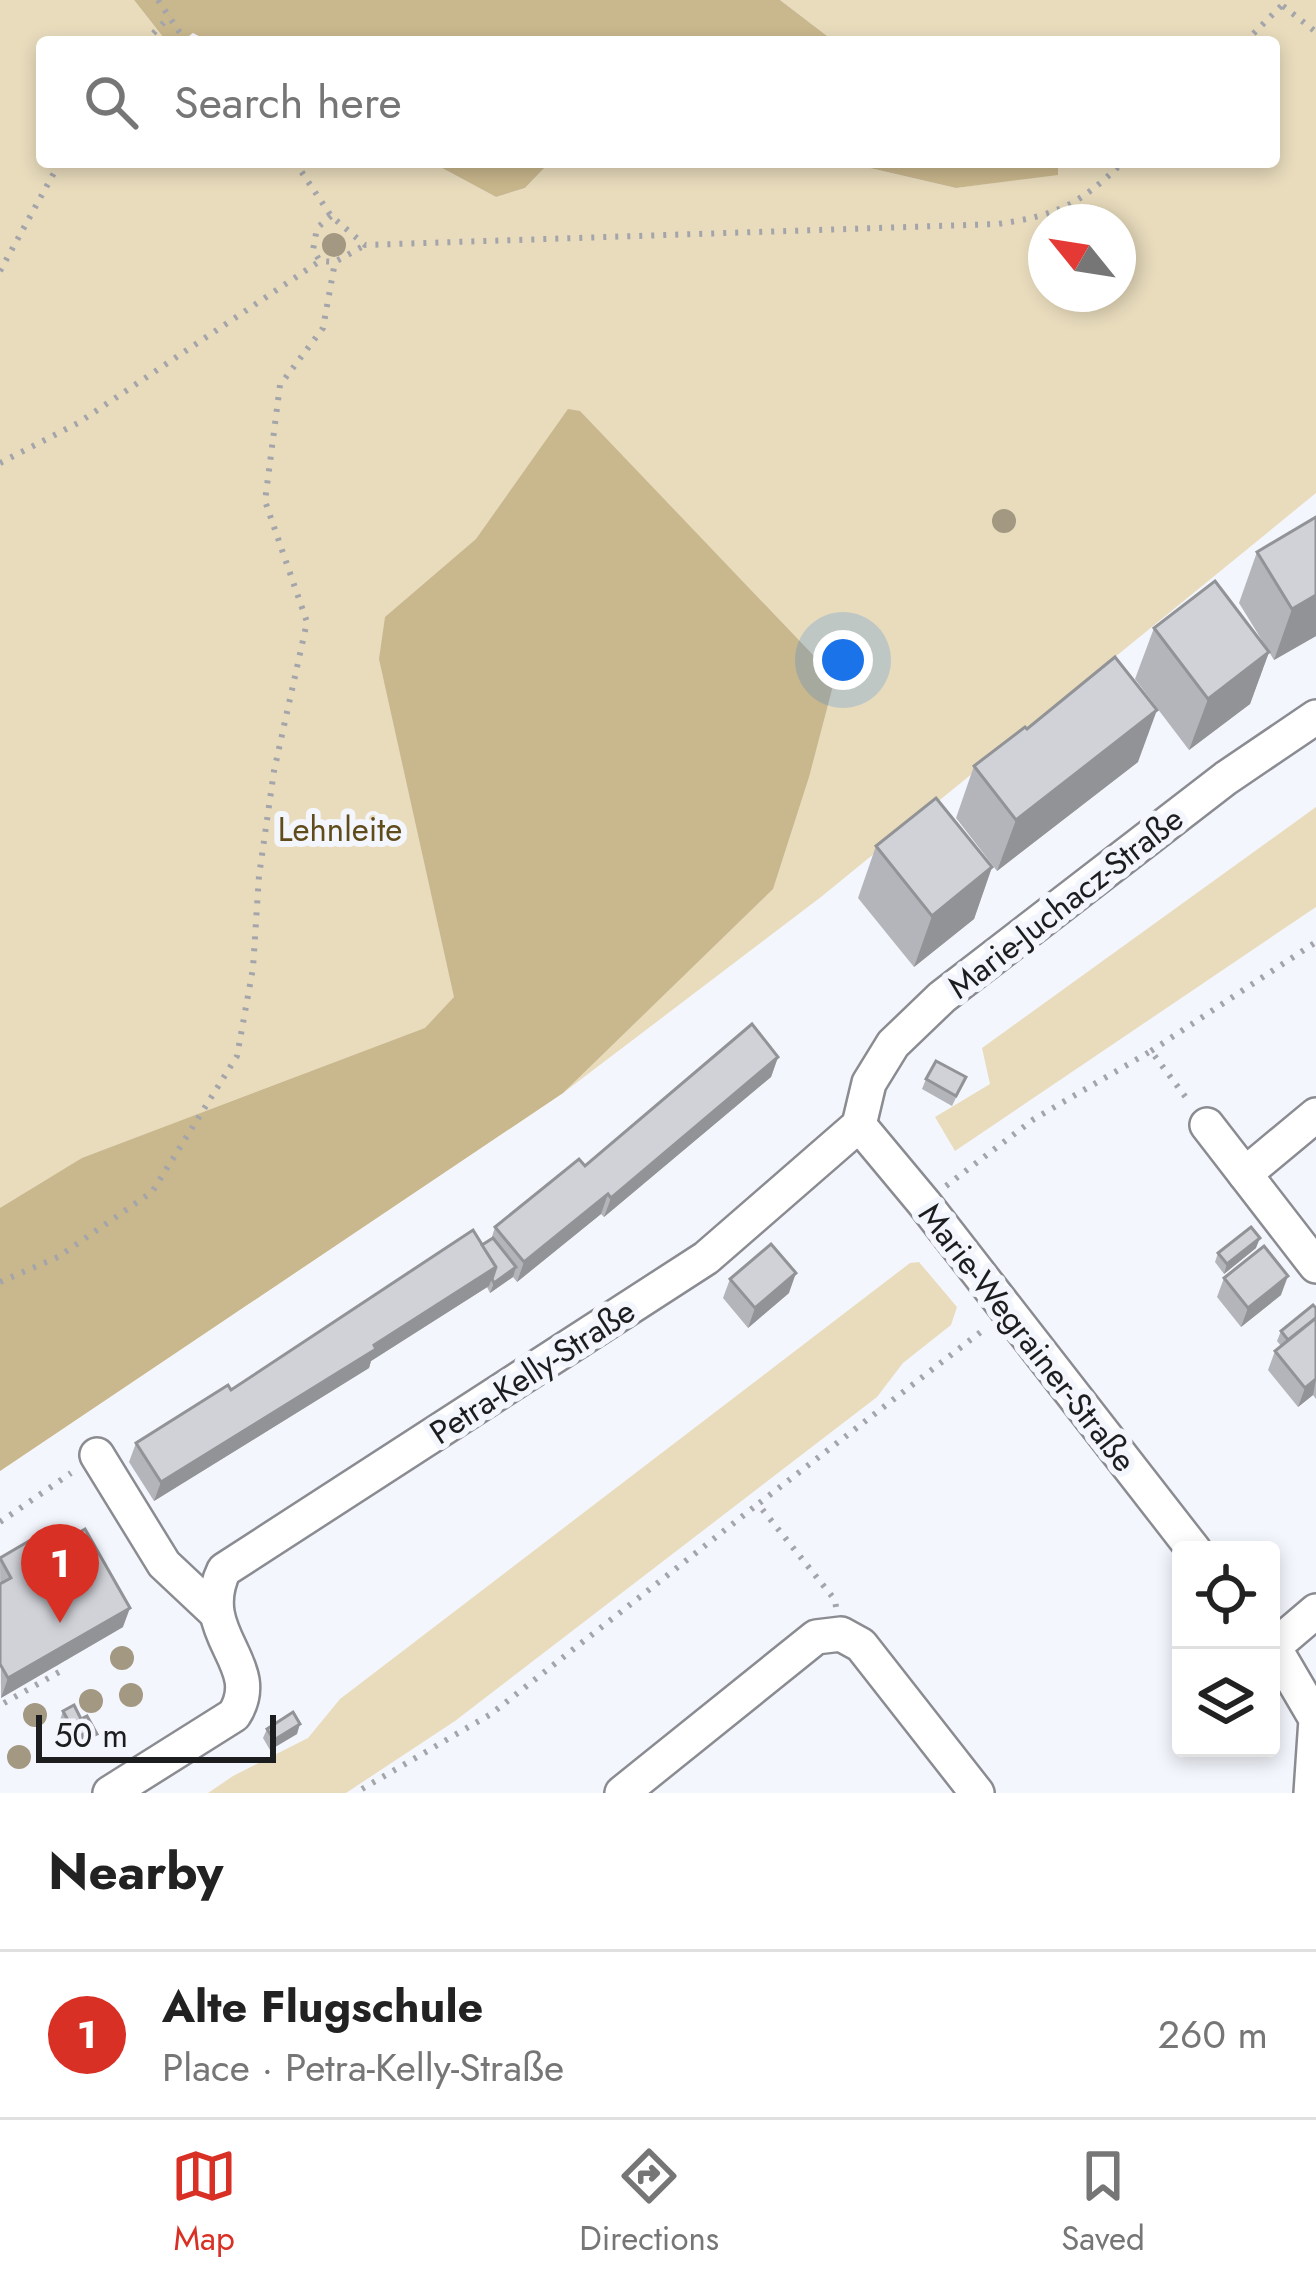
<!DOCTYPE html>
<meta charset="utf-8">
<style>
body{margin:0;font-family:Jost,sans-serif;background:#f2f2f2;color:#222}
.controls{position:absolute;right:36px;bottom:36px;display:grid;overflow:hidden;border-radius:12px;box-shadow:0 6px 18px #0003}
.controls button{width:108px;height:108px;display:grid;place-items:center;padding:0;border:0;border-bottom:3px solid #e0e0e0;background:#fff;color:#222;font:60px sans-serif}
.compass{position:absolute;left:1028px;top:204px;width:108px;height:108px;border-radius:50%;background:#fff;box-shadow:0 6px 18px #0003;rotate:300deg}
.scale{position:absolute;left:36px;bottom:30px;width:240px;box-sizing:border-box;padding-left:12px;border:6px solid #1c1d1f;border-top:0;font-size:33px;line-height:42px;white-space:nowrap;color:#1c1d1f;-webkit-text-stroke:9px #f4f6fd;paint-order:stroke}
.you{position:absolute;left:843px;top:660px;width:42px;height:42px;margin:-30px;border:9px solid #fff;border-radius:50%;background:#1a73e8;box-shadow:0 0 0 18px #1a73e833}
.badge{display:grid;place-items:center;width:78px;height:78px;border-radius:50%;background:#d93025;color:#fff;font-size:39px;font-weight:700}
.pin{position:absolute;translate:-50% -99px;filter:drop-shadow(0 3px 6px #0008)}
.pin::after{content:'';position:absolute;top:63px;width:42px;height:36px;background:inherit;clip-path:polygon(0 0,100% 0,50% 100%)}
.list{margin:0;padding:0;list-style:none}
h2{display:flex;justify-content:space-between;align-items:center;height:156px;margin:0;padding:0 48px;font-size:51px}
h2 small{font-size:39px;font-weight:400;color:#767676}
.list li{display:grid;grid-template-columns:78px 1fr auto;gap:36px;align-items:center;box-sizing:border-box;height:168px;padding:0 48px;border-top:3px solid #e0e0e0}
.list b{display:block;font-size:45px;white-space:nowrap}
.list p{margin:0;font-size:39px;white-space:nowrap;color:#767676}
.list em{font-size:39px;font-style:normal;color:#767676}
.icon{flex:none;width:66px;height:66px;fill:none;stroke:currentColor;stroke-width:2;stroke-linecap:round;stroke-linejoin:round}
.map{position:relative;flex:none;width:1316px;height:1793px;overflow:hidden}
.search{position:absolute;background:#fff;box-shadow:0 6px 18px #0003;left:36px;right:36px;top:36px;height:132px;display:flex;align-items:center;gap:30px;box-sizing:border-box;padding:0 42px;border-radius:12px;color:#767676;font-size:45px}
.sheet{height:324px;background:#fff}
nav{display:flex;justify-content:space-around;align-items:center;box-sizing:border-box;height:168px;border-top:3px solid #e0e0e0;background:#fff;font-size:33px;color:#767676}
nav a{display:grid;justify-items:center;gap:6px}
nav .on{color:#d93025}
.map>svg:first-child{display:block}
</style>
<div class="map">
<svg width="1316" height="1793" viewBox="0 0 1316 1793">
<rect width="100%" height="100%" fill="#f4f6fd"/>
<g fill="#e9dcbd" fill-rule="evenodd">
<path d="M0 0H134L167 42H42V162H431L496 197 525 188 550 162H844L956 188 1058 174V162H1274V42H835L780 0H1316V493L821 897 563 1093 0 1471ZM1046 222H1118V294H1046Z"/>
<polygon points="1316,807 1316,907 955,1151 935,1117 990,1084 982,1048"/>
<polygon points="919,1262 957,1307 951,1325 903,1363 877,1397 455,1721 346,1793 208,1793 233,1776 308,1738 340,1699 910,1263"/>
</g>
<g fill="#c9b78d">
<polygon points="134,0 780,0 835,42 210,42 193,33 181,42 167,42"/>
<polygon points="431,162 550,162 525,188 496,197"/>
<polygon points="844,162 1058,162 1058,175 956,188"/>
<polygon points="568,409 580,411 835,678 809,777 773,889 563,1093 0,1471 0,1208 82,1158 425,1028 454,997 379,659 385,617 476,539"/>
</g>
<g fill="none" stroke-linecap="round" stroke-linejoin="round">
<g stroke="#8a8c92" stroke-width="38">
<g id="street">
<polyline points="859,1125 869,1083 893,1044 942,997 1226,778 1316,717"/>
<polyline points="859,1125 924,1203 1194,1550"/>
<polyline points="1207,1125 1316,1266"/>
<polyline points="1245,1174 1316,1115"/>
<polyline points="97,1455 164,1564 214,1611"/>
<polyline points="1271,1642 1316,1719 1311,1793"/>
<polyline points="1275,1646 1316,1611"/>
<path d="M110 1793 234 1715C267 1664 193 1635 224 1570L706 1258 859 1125"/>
<polyline points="622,1793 816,1637 841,1634 861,1645 977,1793"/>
</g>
</g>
<g stroke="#a4a5ab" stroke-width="6" stroke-dasharray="3 9" stroke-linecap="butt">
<polyline points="158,0 186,42"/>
<polyline points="1283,6 1316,32"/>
<polyline points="145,42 170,16"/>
<polyline points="1245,42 1287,0"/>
<path d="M295 162 331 216 365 245 998 224C1058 215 1079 205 1123 162"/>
<polyline points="331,216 317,228 313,250 320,261 335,262 365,245"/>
<polyline points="0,271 60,162"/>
<polyline points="0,463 78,423 320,261"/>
<polyline points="1151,1051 1316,942"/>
<polyline points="946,1186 1034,1119 1151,1051 1190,1103"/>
<polyline points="0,1282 58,1257 152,1192 237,1056 253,968 259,876 274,771 307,622 265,501 280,385 323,328 335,262"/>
<polyline points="0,1522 71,1473"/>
<polyline points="836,1607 835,1600 758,1504 982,1331"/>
<polyline points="4,1703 61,1671 58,1665"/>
<polyline points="362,1789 491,1714 758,1504"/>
</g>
<use href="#street" stroke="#fff" stroke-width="33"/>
</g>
<g fill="#a39881">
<circle cx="334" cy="245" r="12"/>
<circle cx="1004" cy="521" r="12"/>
<circle cx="122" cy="1658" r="12"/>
<circle cx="131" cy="1695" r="12"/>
<circle cx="91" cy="1701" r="12"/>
<circle cx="35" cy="1715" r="12"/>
<circle cx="19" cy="1757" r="12"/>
</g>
<g fill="#b3b5ba">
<polygon points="1316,517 1316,636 1274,660 1239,603 1257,552"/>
<polygon points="1154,628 1269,652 1250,704 1189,750 1135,679"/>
<polygon points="1027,729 1138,762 997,871 956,818 974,766"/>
<polygon points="876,846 992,867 974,919 914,967 858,898"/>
<polygon points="778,1057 771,1077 604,1217 601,1214 517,1282 513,1277 490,1293 487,1287 371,1361 369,1368 154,1501 129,1462 136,1443 482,1245 491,1240 495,1227 585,1166"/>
<polygon points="966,1077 952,1106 922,1089 926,1079"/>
<polygon points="1256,1248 1224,1274 1215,1262 1218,1253"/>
<polygon points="1224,1278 1281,1295 1241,1327 1217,1297"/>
<polygon points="730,1279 789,1293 748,1328 723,1298"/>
<polygon points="1316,1308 1316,1399 1313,1395 1298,1407 1268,1370 1275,1351 1281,1346 1277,1341 1281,1331"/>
<polygon points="38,1557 123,1627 1,1698 0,1558"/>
<polygon points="63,1711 81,1719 93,1744 87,1747 84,1742 73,1747 60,1720"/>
<polygon points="267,1729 297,1734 270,1750 263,1738"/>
</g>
<g fill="#929397">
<polygon points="1316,595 1316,636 1274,660 1292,609"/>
<polygon points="1269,652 1250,704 1189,750 1208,699"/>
<polygon points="1157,710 1138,762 997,871 1016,820"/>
<polygon points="992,867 974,919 914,967 932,916"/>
<polygon points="778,1057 771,1077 604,1217 611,1198"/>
<polygon points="608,1194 601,1214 517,1282 524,1262"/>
<polygon points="1260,1238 1256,1248 1224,1274 1227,1264"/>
<polygon points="496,1267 489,1286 371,1361 369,1368 154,1501 161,1482"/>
<polygon points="516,1267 513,1277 490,1293 494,1283"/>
<polygon points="796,1273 789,1293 748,1328 755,1308"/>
<polygon points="1288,1276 1281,1295 1241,1327 1248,1308"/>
<polygon points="1316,1379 1313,1395 1298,1407 1305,1388"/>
<polygon points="130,1608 123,1627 1,1698 8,1678"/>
<polygon points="300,1724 297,1734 270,1750 274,1740"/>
<polygon points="88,1732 84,1742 73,1747 77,1737"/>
</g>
<g fill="#d0d2d8" stroke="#929397" stroke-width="3">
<polygon points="1316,517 1316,595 1292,609 1257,552"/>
<polygon points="1215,581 1269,652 1208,699 1154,628"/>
<polygon points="1115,657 1157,710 1016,820 974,766 1025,727 1027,729"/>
<polygon points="936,798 992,867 932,916 876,846"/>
<polygon points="752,1024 778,1057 611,1198 608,1194 524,1262 495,1227 579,1159 585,1166"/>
<polygon points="936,1061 966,1077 956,1096 926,1079"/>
<polygon points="1251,1227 1260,1238 1227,1264 1218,1253"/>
<polygon points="473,1230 496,1267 374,1345 376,1349 161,1482 136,1443 228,1385 231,1390"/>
<polygon points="493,1238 516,1267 494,1283 492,1279 496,1267 482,1245"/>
<polygon points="771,1244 796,1273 755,1308 730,1279"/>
<polygon points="1264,1246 1288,1276 1248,1308 1224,1278"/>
<polygon points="1313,1305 1316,1308 1316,1318 1288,1340 1281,1331"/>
<polygon points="1316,1318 1316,1379 1305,1388 1275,1351"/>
<polygon points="85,1529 130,1608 8,1678 0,1664 0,1584 11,1578 0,1558 29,1541 38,1557"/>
<polygon points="74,1705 81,1719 87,1716 97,1734 90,1737 88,1732 77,1737 63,1711"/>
<polygon points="293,1712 300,1724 274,1740 267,1729"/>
</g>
<g text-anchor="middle" stroke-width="12" stroke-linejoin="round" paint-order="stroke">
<g font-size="33" fill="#604c1b" stroke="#f4f6fd">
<text x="340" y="841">Lehnleite</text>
</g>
<g font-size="33" fill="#1c1d1f" stroke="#f4f6fd">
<text transform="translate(1065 902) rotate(-38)" y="12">Marie-Juchacz-Straße</text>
<text transform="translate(1028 1337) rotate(52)" y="12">Marie-Wegrainer-Straße</text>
<text transform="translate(532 1371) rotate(-33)" y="12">Petra-Kelly-Straße</text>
</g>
</g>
</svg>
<div class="controls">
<button><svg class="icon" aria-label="locate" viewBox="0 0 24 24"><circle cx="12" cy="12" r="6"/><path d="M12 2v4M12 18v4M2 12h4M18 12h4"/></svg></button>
<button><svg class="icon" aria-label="layers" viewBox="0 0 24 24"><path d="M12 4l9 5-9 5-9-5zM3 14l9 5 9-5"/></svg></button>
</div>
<svg class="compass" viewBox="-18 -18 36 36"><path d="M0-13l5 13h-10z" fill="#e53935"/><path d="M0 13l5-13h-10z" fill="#767676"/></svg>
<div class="scale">50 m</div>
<div class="you"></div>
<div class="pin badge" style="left:60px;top:1623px">1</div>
<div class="search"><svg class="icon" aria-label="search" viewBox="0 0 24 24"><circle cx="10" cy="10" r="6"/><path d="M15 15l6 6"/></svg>Search here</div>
</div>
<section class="sheet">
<h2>Nearby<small></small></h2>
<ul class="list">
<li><span class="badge">1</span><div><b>Alte Flugschule</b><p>Place · Petra-Kelly-Straße</p></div><em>260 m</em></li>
</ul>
</section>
<nav>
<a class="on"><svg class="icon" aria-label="map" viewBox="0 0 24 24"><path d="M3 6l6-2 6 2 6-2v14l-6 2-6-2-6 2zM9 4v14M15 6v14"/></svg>Map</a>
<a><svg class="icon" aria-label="directions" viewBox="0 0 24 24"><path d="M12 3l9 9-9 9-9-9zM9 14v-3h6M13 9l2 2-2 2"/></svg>Directions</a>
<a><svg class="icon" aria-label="saved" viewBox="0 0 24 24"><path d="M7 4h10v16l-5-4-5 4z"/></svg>Saved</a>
</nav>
